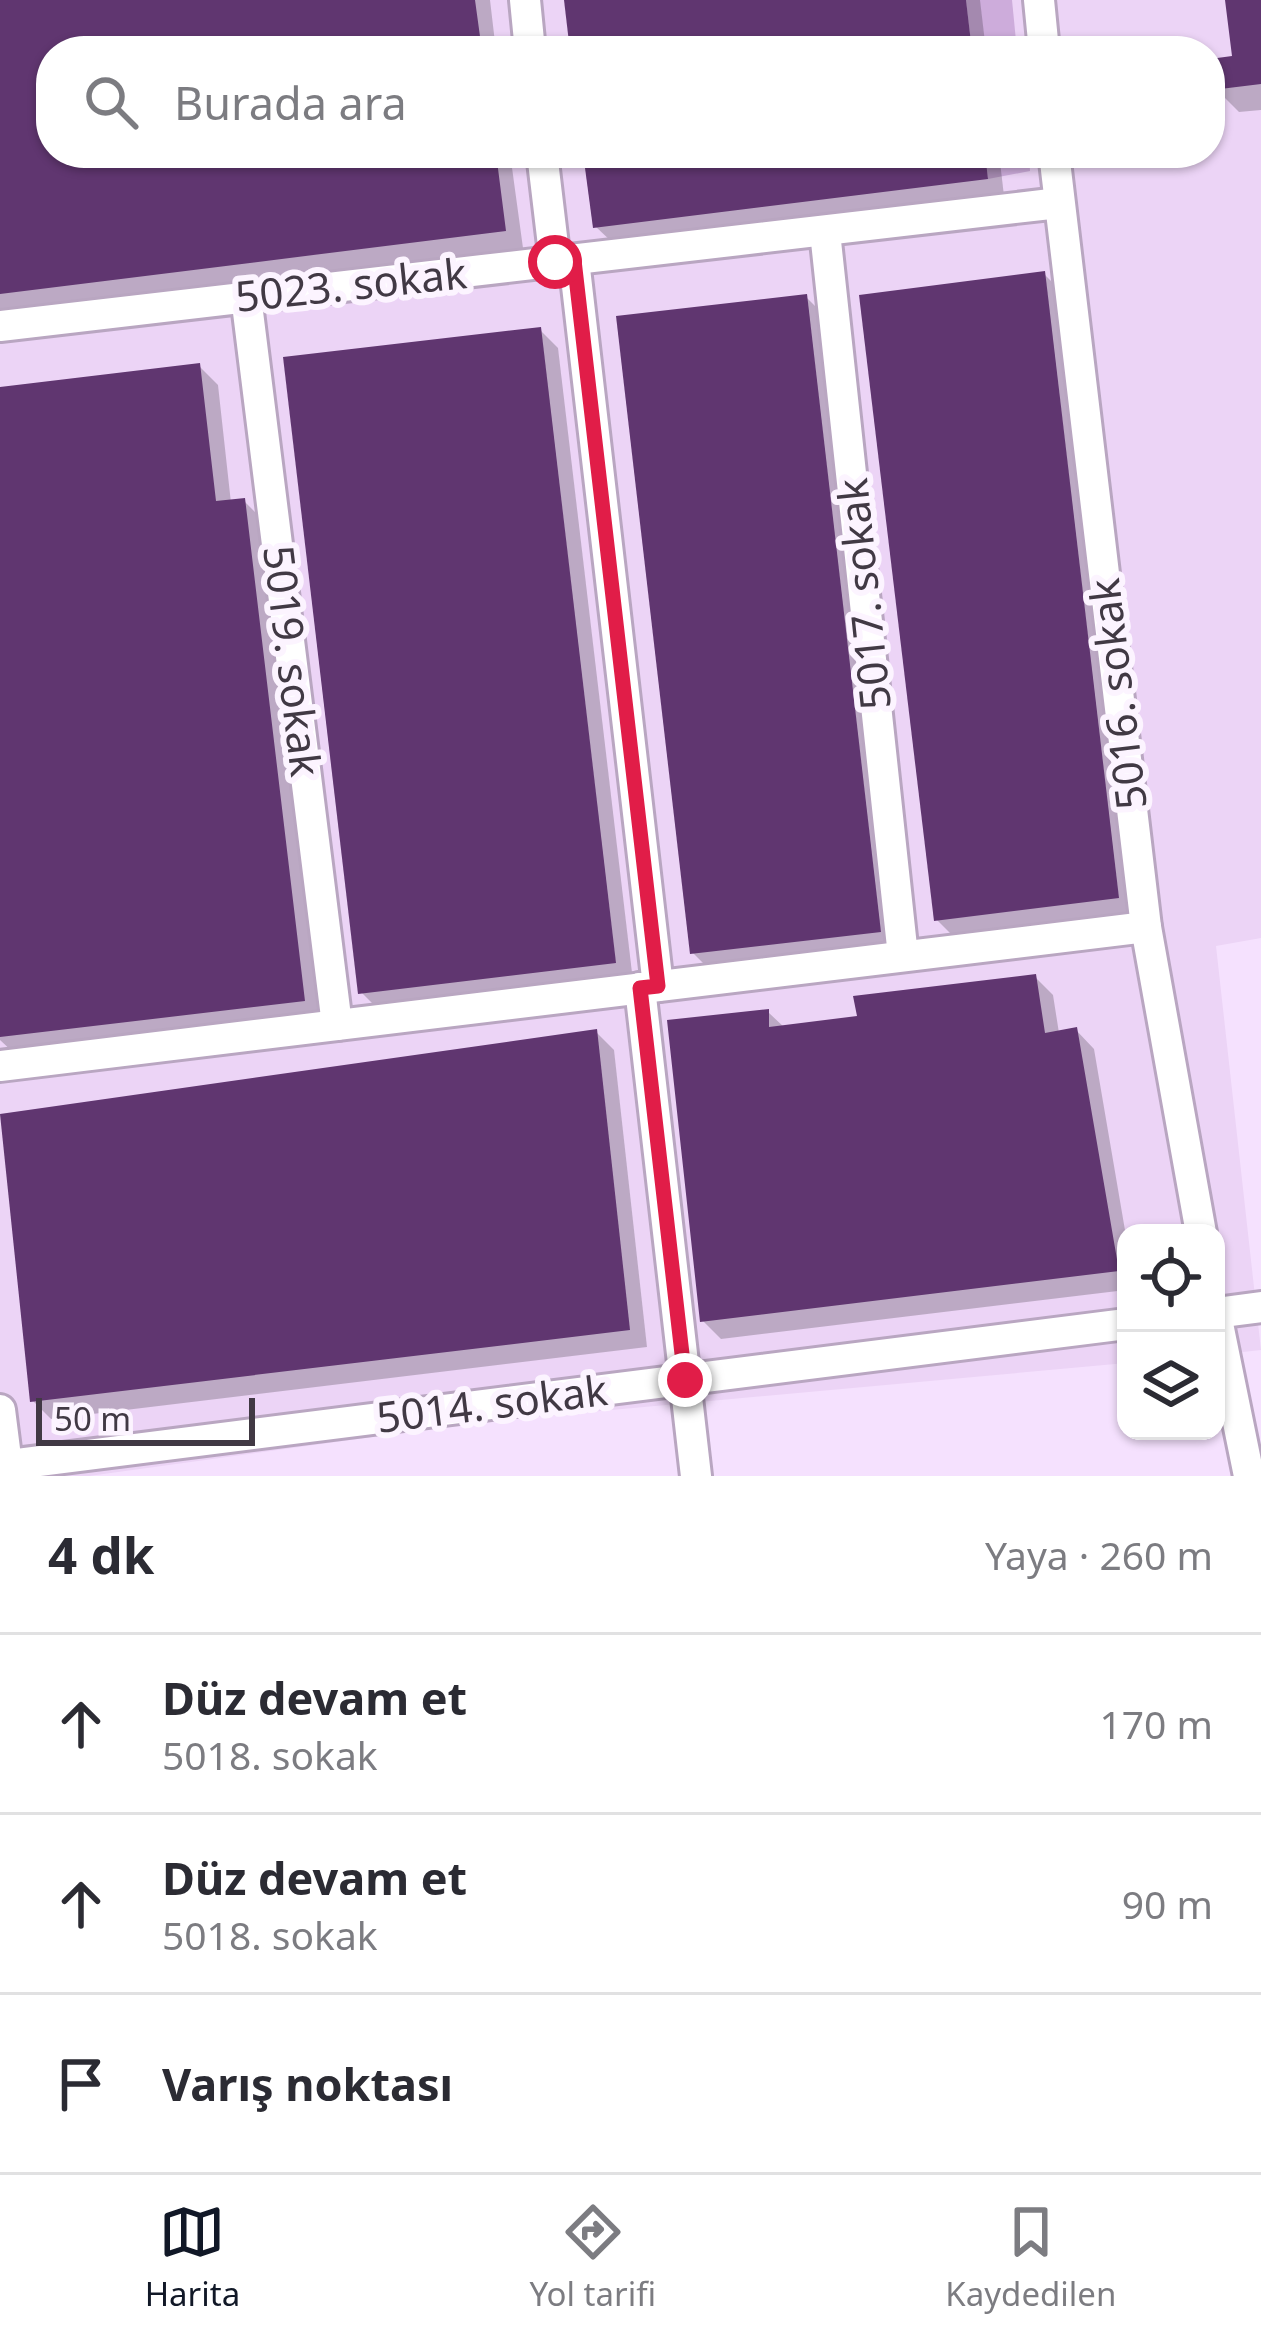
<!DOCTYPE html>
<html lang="tr">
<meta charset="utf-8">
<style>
body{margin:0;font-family:"Noto Sans",sans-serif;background:#f2f2f3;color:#2b2b33}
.controls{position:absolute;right:36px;bottom:36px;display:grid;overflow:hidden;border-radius:24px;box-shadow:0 3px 9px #0004}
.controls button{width:108px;height:108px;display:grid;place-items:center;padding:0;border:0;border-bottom:3px solid #e1e1e2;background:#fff;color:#2b2b33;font:60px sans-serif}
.scale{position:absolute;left:36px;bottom:30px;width:219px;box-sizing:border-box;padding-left:12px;border:6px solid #413944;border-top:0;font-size:33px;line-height:42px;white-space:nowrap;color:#413944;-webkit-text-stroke:9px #fcf4ff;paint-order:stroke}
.stop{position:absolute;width:36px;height:36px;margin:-27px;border:9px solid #e11d48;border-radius:50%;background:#fff}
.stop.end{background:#e11d48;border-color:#fff;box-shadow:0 3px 12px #0008}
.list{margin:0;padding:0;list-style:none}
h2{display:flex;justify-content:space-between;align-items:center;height:156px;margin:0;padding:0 48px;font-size:51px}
h2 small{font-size:39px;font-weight:400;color:#7c7c81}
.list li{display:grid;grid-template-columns:78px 1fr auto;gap:36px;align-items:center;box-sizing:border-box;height:180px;padding:0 48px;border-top:3px solid #e1e1e2}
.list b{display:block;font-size:45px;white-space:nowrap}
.list p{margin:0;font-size:39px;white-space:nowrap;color:#7c7c81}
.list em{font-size:39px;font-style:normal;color:#7c7c81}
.icon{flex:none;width:66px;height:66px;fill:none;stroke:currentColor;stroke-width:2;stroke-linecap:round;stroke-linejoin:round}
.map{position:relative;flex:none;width:1261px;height:1476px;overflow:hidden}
.search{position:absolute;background:#fff;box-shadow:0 3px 9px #0004;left:36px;right:36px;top:36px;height:132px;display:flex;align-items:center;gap:30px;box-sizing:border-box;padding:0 42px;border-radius:48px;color:#7c7c81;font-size:45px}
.sheet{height:696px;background:#fff}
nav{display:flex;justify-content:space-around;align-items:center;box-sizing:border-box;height:168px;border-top:3px solid #e1e1e2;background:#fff;font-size:33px;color:#7c7c81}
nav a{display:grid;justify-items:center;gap:6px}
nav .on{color:#111827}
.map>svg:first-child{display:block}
</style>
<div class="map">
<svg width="1261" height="1476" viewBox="0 0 1261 1476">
<rect width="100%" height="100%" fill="#f5e1fe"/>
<path fill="#ecd4f6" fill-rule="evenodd" d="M0 0H1261V938L1216 946 1261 1350 1216 1355V1233H1126V1363L481 1422 89 1476H0ZM51 51H1210V153H51Z"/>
<g fill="#cdacdb">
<polygon points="966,0 1012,0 1017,51 972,51"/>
<polygon points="985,153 1029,153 1030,171 988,179"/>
</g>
<g fill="#0003">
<polygon points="0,0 490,0 496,51 51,51 51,153 510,153 523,248 0,314"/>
<polygon points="567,0 980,0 986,51 573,51"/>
<polygon points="1228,0 1261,0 1261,110 1239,112 1215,88 1235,59"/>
<polygon points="586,153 999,153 1004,196 614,244 595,226"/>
<polygon points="1044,274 1062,292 1135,915 955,938 937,920"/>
<polygon points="806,297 824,315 897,949 711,971 693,953"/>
<polygon points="540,330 558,348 633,981 379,1010 361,992"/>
<polygon points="199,366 218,385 231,503 244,501 262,519 321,1019 15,1054 0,1040 0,390"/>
<polygon points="1035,977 1053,995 1059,1033 1076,1030 1094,1049 1126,1236 1126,1290 721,1339 703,1321 768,1012 785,1028 860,1019"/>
<polygon points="596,1032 614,1050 647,1347 51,1419 33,1401"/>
</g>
<g fill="#603670">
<polygon points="0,0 475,0 482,51 51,51 51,153 496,153 506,231 0,294"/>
<polygon points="564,0 966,0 972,51 570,51"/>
<polygon points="1225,0 1261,0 1261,84 1212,90 1210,59 1232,56"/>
<polygon points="583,153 985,153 988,179 593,228"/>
<polygon points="1045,271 1119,898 934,921 859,295"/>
<polygon points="807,294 881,932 690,954 616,316"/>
<polygon points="541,327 616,963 358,994 283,357"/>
<polygon points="200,363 216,501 245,498 305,1001 0,1037 0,387"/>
<polygon points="1036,974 1045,1033 1077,1027 1119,1271 700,1322 667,1020 769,1009 769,1027 857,1016 853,996"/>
<polygon points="597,1029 630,1330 30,1402 0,1114"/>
</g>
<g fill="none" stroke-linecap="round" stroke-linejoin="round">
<g stroke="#b9a6c1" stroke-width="36">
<g id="minor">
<polyline points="525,0 530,51"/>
<polyline points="1039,0 1044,51"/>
<polyline points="542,153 555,262"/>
<polyline points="1054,153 1146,927 1201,1233"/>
<polyline points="825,232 903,956"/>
<polyline points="574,260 658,986"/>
<polyline points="246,296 337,1025"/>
<polyline points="0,326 1059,203"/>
<polyline points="640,988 696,1476"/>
<polyline points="0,1066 1146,927"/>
<polyline points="1216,1313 1261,1307"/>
<polyline points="1216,1314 1249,1476"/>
<polyline points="0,1410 7,1465"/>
<polyline points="0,1466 1126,1324"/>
</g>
</g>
<use href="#minor" stroke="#fff" stroke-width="30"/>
</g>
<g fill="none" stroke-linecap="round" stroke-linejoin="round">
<polyline stroke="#e11d48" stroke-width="15" points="555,262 574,260 658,986 640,988 685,1380"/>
</g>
<g text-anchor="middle" stroke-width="12" stroke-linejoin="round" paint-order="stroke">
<g font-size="42" fill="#413944" stroke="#fcf4ff">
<text transform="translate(351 285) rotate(-6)" y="15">5023. sokak</text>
<text transform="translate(864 594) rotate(-96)" y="15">5017. sokak</text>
<text transform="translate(292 661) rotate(83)" y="15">5019. sokak</text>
<text transform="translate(1118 694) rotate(-97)" y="15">5016. sokak</text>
<text transform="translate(492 1404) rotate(-7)" y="15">5014. sokak</text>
</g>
</g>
</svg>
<div class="controls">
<button><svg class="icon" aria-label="locate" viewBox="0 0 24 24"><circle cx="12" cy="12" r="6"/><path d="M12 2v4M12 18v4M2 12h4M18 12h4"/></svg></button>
<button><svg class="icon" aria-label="layers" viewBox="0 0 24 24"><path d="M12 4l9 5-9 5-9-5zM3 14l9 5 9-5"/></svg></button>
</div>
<div class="scale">50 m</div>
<div class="stop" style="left:555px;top:262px"></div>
<div class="stop end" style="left:685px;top:1380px"></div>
<div class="search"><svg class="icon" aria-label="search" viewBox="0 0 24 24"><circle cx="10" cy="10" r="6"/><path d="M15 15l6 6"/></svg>Burada ara</div>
</div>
<section class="sheet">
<h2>4 dk<small>Yaya · 260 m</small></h2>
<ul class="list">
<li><svg class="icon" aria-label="ahead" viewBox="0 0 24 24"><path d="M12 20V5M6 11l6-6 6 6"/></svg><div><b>Düz devam et</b><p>5018. sokak</p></div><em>170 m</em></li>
<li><svg class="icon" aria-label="ahead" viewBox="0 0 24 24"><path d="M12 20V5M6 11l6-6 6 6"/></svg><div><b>Düz devam et</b><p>5018. sokak</p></div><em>90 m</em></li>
<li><svg class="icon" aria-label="arrive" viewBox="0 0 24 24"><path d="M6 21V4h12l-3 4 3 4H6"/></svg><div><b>Varış noktası</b></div></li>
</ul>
</section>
<nav>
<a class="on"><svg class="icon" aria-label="map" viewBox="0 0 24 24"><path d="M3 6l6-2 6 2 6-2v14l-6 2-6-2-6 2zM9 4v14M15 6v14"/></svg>Harita</a>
<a><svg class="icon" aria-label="directions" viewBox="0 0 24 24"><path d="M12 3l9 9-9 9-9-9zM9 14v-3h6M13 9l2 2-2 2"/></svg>Yol tarifi</a>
<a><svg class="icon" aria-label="saved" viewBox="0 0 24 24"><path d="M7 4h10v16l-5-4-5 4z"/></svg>Kaydedilen</a>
</nav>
